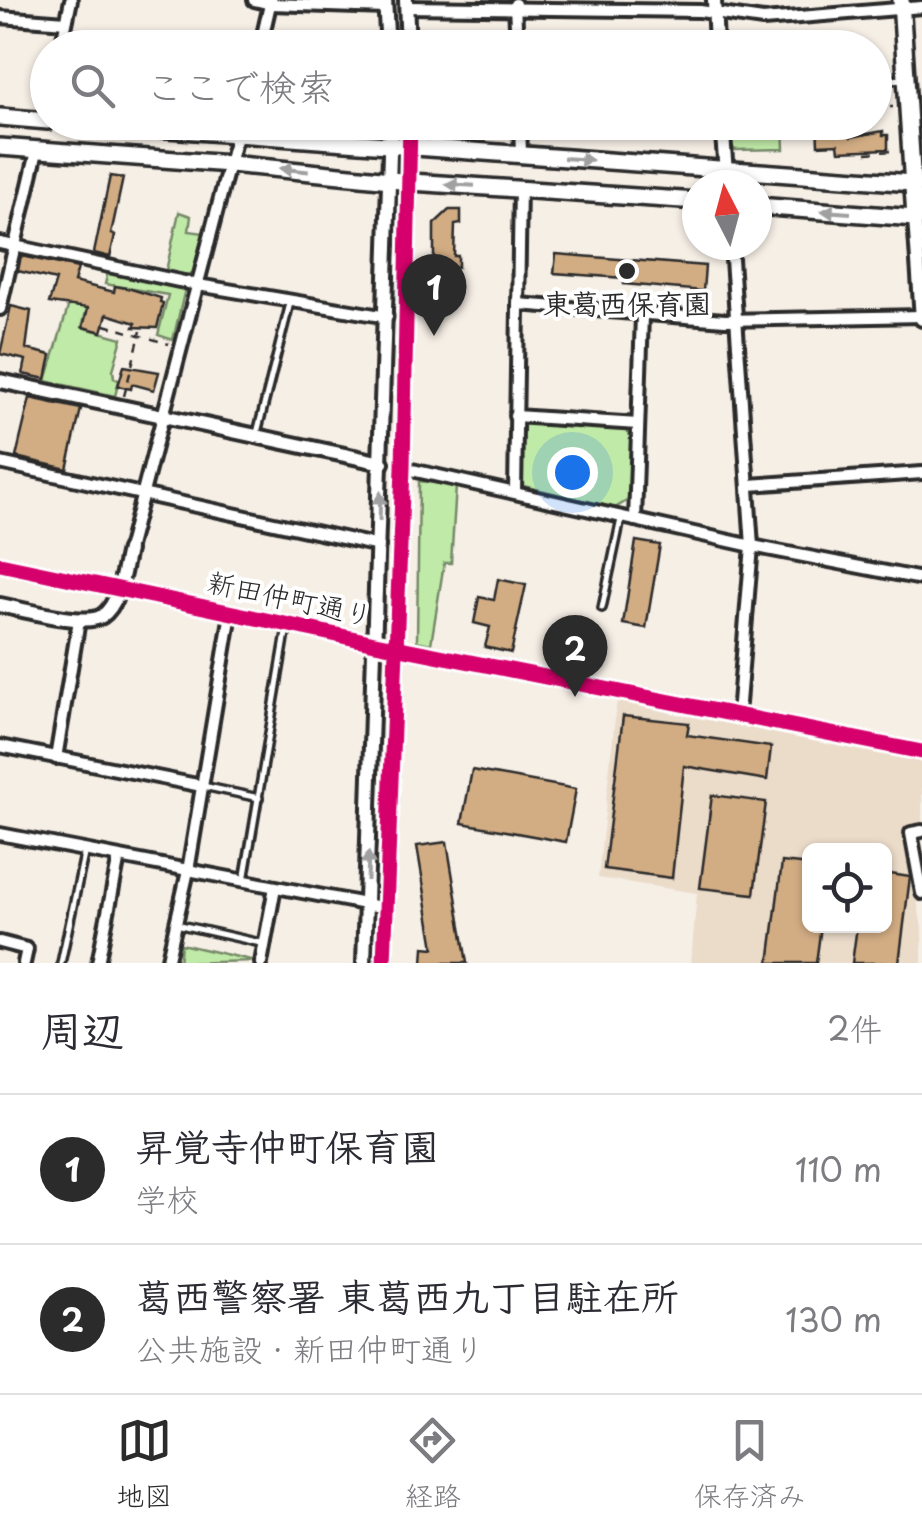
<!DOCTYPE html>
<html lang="ja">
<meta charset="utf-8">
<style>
body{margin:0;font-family:"Playpen Sans","Klee One",sans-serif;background:#f7f7f7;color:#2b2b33}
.controls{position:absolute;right:30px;bottom:30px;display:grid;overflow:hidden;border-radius:15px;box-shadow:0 2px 8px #0004}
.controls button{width:90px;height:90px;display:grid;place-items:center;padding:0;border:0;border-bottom:2px solid #e1e1e2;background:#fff;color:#2b2b33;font:50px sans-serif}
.compass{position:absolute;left:682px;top:170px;width:90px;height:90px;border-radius:50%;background:#fff;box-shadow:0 2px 8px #0004;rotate:354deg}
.you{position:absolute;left:572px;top:472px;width:35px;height:35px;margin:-25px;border:8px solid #fff;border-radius:50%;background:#1a73e8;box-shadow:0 0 0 15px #1a73e833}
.badge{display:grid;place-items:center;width:65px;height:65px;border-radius:50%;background:#2b2b2b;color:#fff;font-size:32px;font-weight:700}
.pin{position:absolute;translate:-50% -82px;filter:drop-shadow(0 2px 5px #0008)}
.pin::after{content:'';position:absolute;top:52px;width:35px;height:30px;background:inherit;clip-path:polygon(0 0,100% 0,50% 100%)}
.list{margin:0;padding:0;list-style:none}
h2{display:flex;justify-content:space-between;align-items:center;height:130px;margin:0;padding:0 40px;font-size:42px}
h2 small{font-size:32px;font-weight:400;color:#7c7c81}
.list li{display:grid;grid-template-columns:65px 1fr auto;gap:30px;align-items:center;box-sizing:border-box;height:150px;padding:0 40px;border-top:2px solid #e1e1e2}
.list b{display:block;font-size:38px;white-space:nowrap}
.list p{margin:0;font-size:32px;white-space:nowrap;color:#7c7c81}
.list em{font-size:32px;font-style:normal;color:#7c7c81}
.icon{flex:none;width:55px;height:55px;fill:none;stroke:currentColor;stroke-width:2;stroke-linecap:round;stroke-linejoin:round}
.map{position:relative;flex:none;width:922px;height:963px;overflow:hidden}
.search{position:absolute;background:#fff;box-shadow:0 2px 8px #0004;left:30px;right:30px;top:30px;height:110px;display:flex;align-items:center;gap:25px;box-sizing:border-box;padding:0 35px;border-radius:55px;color:#7c7c81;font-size:38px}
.sheet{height:430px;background:#fff}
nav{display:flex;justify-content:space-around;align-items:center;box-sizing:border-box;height:140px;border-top:2px solid #e1e1e2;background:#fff;font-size:28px;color:#7c7c81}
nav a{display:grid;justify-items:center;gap:5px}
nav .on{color:#2b2b2b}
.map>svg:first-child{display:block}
</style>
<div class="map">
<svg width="922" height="963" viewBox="0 0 922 963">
<rect width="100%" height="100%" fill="#f6efe6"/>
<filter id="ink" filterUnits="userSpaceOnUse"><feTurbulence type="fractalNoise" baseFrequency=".01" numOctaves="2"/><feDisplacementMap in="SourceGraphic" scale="20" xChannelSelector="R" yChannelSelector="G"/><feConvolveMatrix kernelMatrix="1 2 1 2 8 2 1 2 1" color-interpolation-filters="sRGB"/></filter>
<g filter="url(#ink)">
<path fill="#ebdbc9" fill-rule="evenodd" d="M617 699 922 759V827L904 831 922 928V963H691L697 893 598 878ZM810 851H884V926H810Z"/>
<g fill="#c0eaa7" stroke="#768a69" stroke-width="2.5">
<polygon points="729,123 783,123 784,149 735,150 730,144"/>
<polygon points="179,212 191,216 189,231 204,233 193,273 186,275 166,271"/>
<polygon points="108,272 185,289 173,340 158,335 168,295 105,284"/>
<polygon points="69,304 87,308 82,327 122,338 113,370 114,378 119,380 115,396 46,381"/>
<polygon points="528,418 622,425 631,437 630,499 615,508 519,485 521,422"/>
<polygon points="419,481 456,486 451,563 444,563 431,644 417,641"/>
<polygon points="181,944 255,961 179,963"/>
</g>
<g fill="#d2ad84" stroke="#2b2b2b" stroke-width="2.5">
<rect x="575" y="37" width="47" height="11"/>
<polygon points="817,122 849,122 851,137 883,131 883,135 888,135 888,149 839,151 838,144 818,145"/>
<polygon points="110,176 123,178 111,234 115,235 110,257 94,253"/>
<polygon points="449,210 461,210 461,224 455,225 454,256 458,256 458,267 434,266 434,224"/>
<polygon points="556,254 705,266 703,291 624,284 624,278 554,273"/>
<polygon points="21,256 78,268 74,282 114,292 115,286 131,289 161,298 160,302 163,303 157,328 134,327 136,323 107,314 102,332 83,327 88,308 49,303 56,280 18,271"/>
<polygon points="11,306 31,311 26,349 51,355 46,379 23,374 26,360 0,354"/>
<polygon points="124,366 159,372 154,390 132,384 131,389 118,386"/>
<polygon points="30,398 81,409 67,469 16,457"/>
<polygon points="636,541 660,545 646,628 623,624"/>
<polygon points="498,579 526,585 511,653 485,647 490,627 474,623 479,597 494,600"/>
<polygon points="623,716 689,723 687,735 771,747 767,780 684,766 672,878 604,869"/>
<polygon points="472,770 576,789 566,842 462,823"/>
<polygon points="712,795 766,802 754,894 700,888"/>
<polygon points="447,842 467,963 423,963 424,947 434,948 417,846"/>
<polygon points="782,862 810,865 810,926 821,926 816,963 769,963"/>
<polygon points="884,873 910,877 899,963 852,963 857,926 884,926"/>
</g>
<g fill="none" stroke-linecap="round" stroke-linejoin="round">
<g stroke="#2b2b2b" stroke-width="12">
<g id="service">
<polyline points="874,81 904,79"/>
<polyline points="257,433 290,303"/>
<polyline points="602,608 621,519"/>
<polyline points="584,680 594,638"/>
<polyline points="203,786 259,798"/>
<polyline points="244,881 287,627"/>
<polyline points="176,924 265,944"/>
<polyline points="61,963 85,850"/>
</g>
</g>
<g stroke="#2b2b2b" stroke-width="18">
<g id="minor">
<polyline points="254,0 271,4 386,8"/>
<polyline points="515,4 517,48"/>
<polyline points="406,7 700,11 763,20 922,7"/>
<polyline points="0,17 66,22"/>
<polyline points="61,48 71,0"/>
<polyline points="260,48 271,0"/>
<polyline points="44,120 48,105"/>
<polyline points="520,122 521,155"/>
<polyline points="0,243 198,285 387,317"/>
<polyline points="731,245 752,546 738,715"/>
<polyline points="518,304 725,320 922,316"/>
<polyline points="0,309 37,151"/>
<polyline points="515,416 638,424"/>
<polyline points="0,463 379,546"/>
<polyline points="403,468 752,546 922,579"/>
<polyline points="749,485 922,473"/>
<polyline points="515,491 520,188"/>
<polyline points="635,520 642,315"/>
<polyline points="128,550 240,122"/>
<polyline points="0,746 202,786"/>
<polyline points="56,758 79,620"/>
<polyline points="922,831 911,833 922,893"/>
<polyline points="0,834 386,908"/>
<polyline points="0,942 27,949 24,963"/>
<polyline points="98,963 119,857"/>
<polyline points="167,963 188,871 231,613"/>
<polyline points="261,963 275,887"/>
</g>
</g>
<g stroke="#2b2b2b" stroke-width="20">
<g id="tertiary">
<polyline points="385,0 388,48"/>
<polyline points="406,0 408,48"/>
<polyline points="714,0 716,48"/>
<polyline points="722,122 727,185"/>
<polyline points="915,218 922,319"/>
<polyline points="0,381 382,463"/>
<polyline points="0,564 375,643 922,752"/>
<path d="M0 605C21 609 85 627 102 616 120 604 123 570 128 550"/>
<polyline points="364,963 391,122"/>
<polyline points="384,963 403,468 410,122"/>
</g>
</g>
<g stroke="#2b2b2b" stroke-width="22">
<g id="secondary">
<polyline points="0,117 48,121"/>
<polyline points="70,122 913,183"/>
<polyline points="0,147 230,164 411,182 697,201"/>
<polyline points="757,206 915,218 901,0"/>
</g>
</g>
<g stroke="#2b2b2b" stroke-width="2.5" stroke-dasharray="8 8" stroke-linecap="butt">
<polyline points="874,107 893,107"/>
<polyline points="866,153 894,151"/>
<polyline points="105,325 169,344"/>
<polyline points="124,396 141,331"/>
</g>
<use href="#service" stroke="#fff" stroke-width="5"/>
<use href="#minor" stroke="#fff" stroke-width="10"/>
<use href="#tertiary" stroke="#fff" stroke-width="12"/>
<use href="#secondary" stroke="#fff" stroke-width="15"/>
<g stroke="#fff" stroke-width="21">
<g id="cycleway">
<polyline points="0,564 375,643 922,752"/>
<polyline points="384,963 403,468 410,122"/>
</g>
</g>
<use href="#cycleway" stroke="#d6006c" stroke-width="15"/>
</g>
<defs><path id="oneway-solid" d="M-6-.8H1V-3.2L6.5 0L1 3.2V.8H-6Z" transform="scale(2.5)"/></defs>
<g fill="#a0a0a0">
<use href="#oneway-solid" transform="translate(578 159) rotate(4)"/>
<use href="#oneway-solid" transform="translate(294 170) rotate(-174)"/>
<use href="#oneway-solid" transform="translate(460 185) rotate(-177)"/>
<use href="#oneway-solid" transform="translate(836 212) rotate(-176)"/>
<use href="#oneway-solid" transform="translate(380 506) rotate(-88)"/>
<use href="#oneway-solid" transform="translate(368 866) rotate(-88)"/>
</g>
</g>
<circle fill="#2b2b2b" stroke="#fff" stroke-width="4" cx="627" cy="271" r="10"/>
<g text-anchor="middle" stroke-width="8" stroke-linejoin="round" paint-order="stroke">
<g font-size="28" font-weight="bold" fill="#2b2b2b" stroke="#fff">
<text x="627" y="314">東葛西保育園</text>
</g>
<g font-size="28" fill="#2b2b2b" stroke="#fff">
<text transform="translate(290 599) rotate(12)" y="10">新田仲町通り</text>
</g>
</g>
</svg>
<div class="controls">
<button><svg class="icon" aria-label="locate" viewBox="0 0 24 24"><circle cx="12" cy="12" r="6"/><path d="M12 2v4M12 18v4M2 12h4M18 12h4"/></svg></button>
</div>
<svg class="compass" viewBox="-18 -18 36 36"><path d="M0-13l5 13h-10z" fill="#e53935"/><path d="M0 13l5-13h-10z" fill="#7c7c81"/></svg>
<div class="you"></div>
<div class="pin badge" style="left:434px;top:336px">1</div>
<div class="pin badge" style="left:575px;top:697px">2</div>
<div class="search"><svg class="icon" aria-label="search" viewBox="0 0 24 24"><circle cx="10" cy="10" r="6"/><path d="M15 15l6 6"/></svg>ここで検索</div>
</div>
<section class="sheet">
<h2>周辺<small>2件</small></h2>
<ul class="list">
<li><span class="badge">1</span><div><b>昇覚寺仲町保育園</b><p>学校</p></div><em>110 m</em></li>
<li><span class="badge">2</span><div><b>葛西警察署 東葛西九丁目駐在所</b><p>公共施設 · 新田仲町通り</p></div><em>130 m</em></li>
</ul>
</section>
<nav>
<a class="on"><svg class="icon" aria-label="map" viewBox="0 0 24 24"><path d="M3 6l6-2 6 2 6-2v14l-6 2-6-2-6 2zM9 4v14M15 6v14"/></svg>地図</a>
<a><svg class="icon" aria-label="directions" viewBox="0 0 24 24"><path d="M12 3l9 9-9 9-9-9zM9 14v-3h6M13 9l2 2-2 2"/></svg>経路</a>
<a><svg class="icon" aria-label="saved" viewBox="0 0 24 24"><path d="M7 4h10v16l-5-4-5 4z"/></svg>保存済み</a>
</nav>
